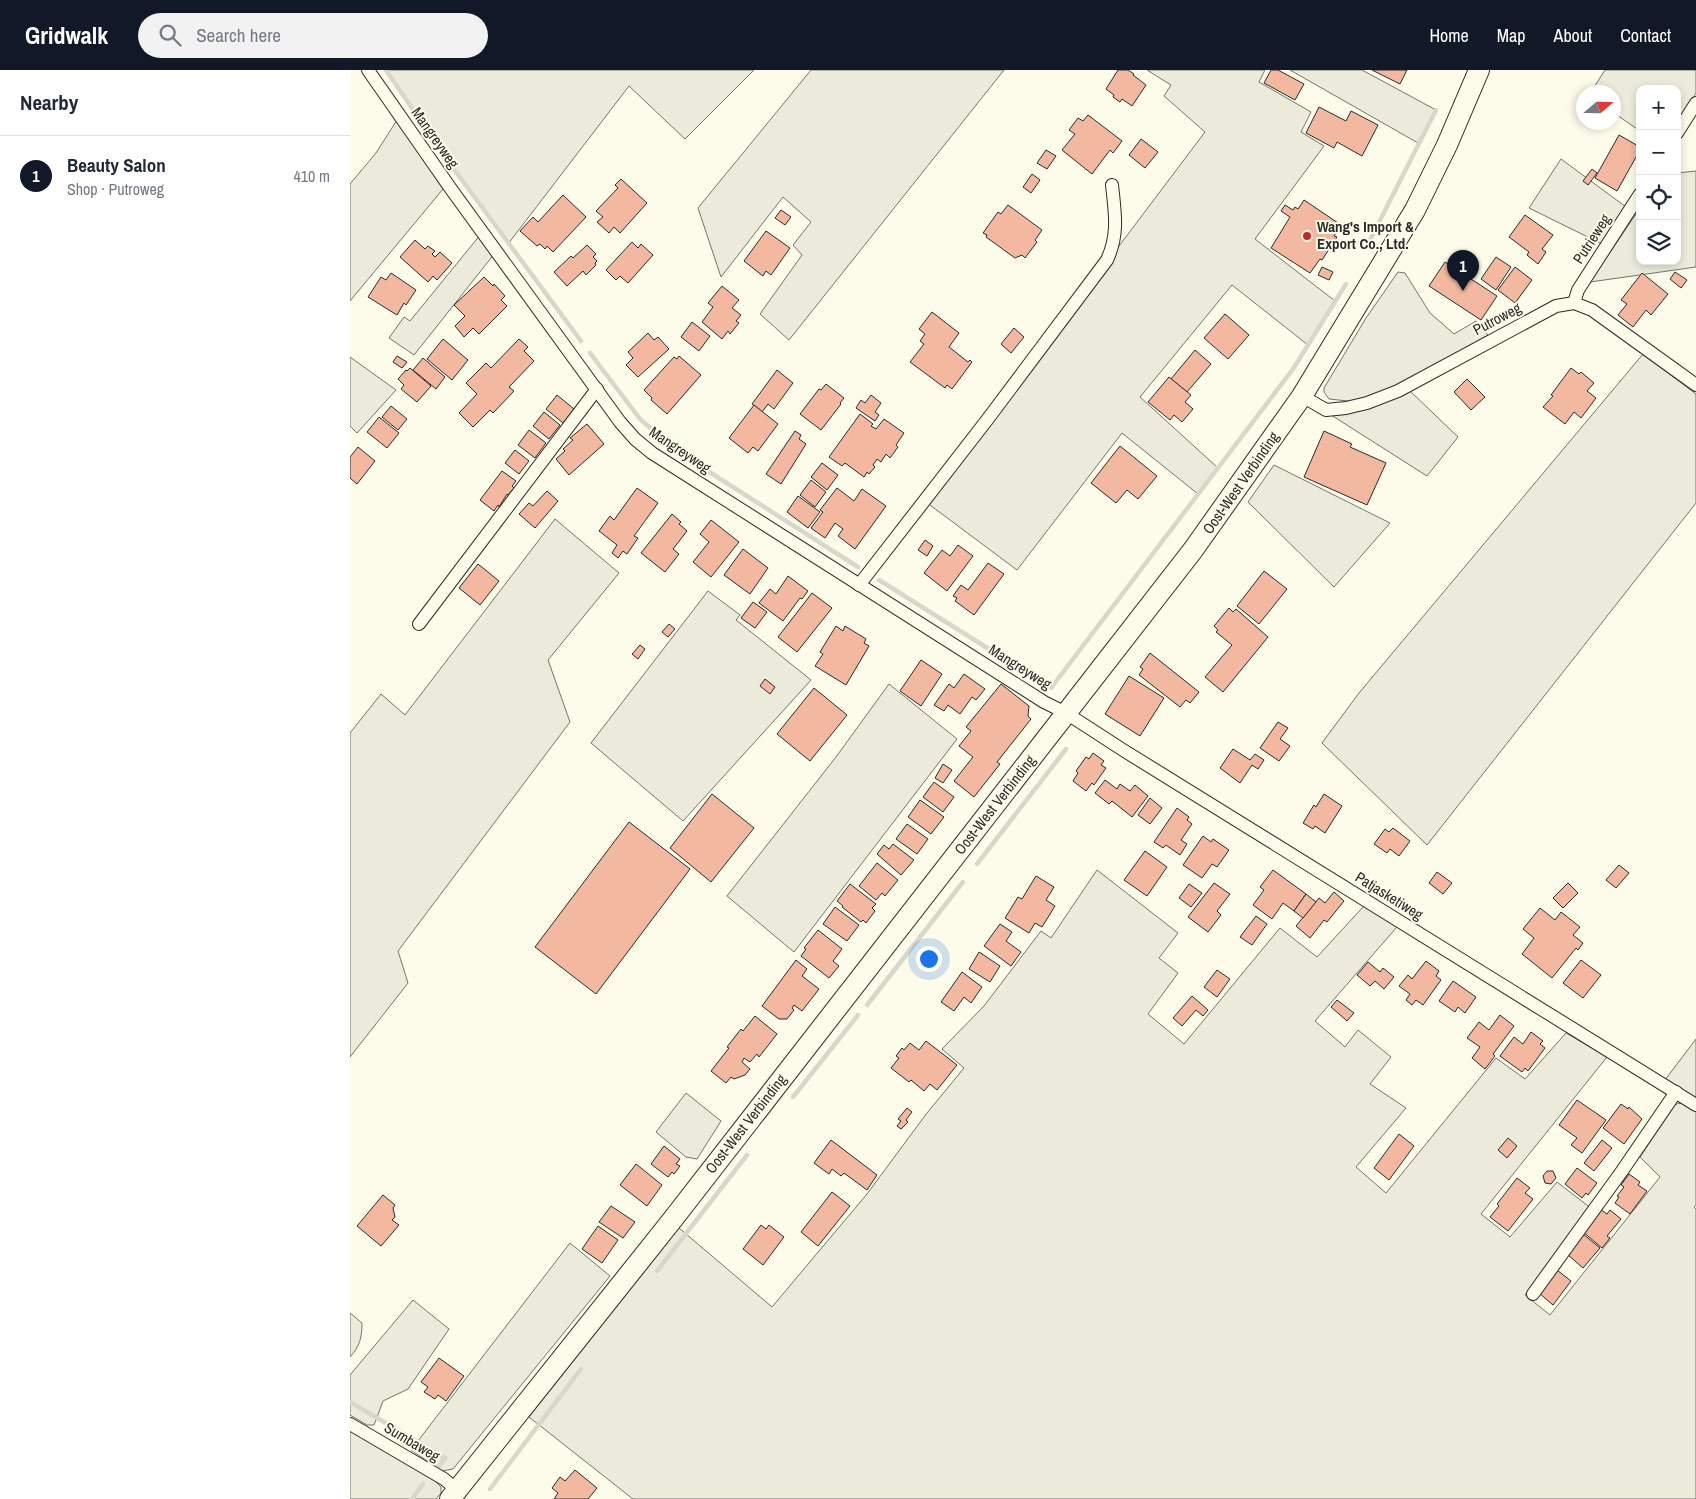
<!DOCTYPE html>
<meta charset="utf-8">
<style>
body{margin:0;font-family:"Archivo Narrow",sans-serif;background:#f2f2f3;color:#1f2937}
.controls{position:absolute;right:15px;top:15px;display:grid;overflow:hidden;border-radius:10px;box-shadow:0 2px 8px #0003}
.controls button{width:45px;height:45px;display:grid;place-items:center;padding:0;border:0;border-bottom:1px solid #e0e1e3;background:#fff;color:#1f2937;font:25px sans-serif}
.compass{position:absolute;left:1226px;top:15px;width:45px;height:45px;border-radius:50%;background:#fff;box-shadow:0 2px 8px #0003;rotate:70deg}
.you{position:absolute;left:578px;top:888px;width:18px;height:18px;margin:-12px;border:4px solid #fff;border-radius:50%;background:#1a73e8;box-shadow:0 0 0 8px #1a73e833}
.badge{display:grid;place-items:center;width:32px;height:32px;border-radius:50%;background:#111827;color:#fff;font-size:16px;font-weight:700}
.pin{position:absolute;translate:-50% -41px;filter:drop-shadow(0 1px 2px #0008)}
.pin::after{content:'';position:absolute;top:26px;width:18px;height:15px;background:inherit;clip-path:polygon(0 0,100% 0,50% 100%)}
.list{margin:0;padding:0;list-style:none}
h2{display:flex;justify-content:space-between;align-items:center;height:65px;margin:0;padding:0 20px;font-size:21px}
h2 small{font-size:16px;font-weight:400;color:#747a83}
.list li{display:grid;grid-template-columns:32px 1fr auto;gap:15px;align-items:center;box-sizing:border-box;height:80px;padding:0 20px;border-top:1px solid #e0e1e3}
.list b{display:block;font-size:19px;white-space:nowrap}
.list p{margin:0;font-size:16px;white-space:nowrap;color:#747a83}
.list em{font-size:16px;font-style:normal;color:#747a83}
.icon{flex:none;width:28px;height:28px;fill:none;stroke:currentColor;stroke-width:2;stroke-linecap:round;stroke-linejoin:round}
.map{position:relative;flex:none;width:1346px;height:1429px;overflow:hidden}
header{display:flex;align-items:center;gap:30px;box-sizing:border-box;height:70px;padding:0 25px;background:#111827;color:#fff}
header strong{font-size:24px}
nav{display:flex;gap:28px;margin-inline-start:auto;font-size:18px}
.search{width:350px;height:45px;background:#f2f2f3;display:flex;align-items:center;gap:12px;box-sizing:border-box;padding:0 18px;border-radius:28px;color:#747a83;font-size:19px}
main{display:flex}
aside{flex:1;background:#fff}
.map>svg:first-child{display:block}
</style>
<header>
<strong>Gridwalk</strong>
<div class="search"><svg class="icon" aria-label="search" viewBox="0 0 24 24"><circle cx="10" cy="10" r="6"/><path d="M15 15l6 6"/></svg>Search here</div>
<nav><a>Home</a><a>Map</a><a>About</a><a>Contact</a></nav>
</header>
<main>
<aside>
<h2>Nearby<small></small></h2>
<ul class="list">
<li><span class="badge">1</span><div><b>Beauty Salon</b><p>Shop · Putroweg</p></div><em>410 m</em></li>
</ul>
</aside>
<div class="map">
<svg width="1346" height="1429" viewBox="0 0 1346 1429">
<rect width="100%" height="100%" fill="#fdfbea"/>
<g fill="#ecebdb" stroke="#74746e">
<polygon points="36,0 404,0 335,69 279,16 158,174 100,94"/>
<polygon points="461,0 654,0 439,270 410,244 452,185 443,175 461,152 433,127 371,207 348,138"/>
<polygon points="797,0 915,0 909,12 961,42 951,62 974,76 905,169 985,231 958,275 882,215 790,327 868,398 848,424 772,363 667,500 576,432 855,62 814,26 821,15"/>
<polygon points="940,0 1012,0 1086,40 1068,73"/>
<polygon points="1255,0 1346,0 1346,23 1327,54 1327,19 1290,19 1290,61 1264,43 1264,22 1241,22"/>
<polygon points="47,50 93,119 0,231 0,114 26,83"/>
<polygon points="1211,89 1276,137 1252,174 1179,138"/>
<polygon points="1346,101 1346,197 1240,212 1290,138 1290,191 1327,191 1327,103"/>
<polygon points="131,164 145,183 64,285 39,268 54,247 60,251"/>
<polygon points="1048,202 1055,203 1080,243 1104,264 1126,251 1138,265 1045,317 1018,328 998,331 979,329 974,322 974,318 1016,248"/>
<polygon points="1293,284 1346,324 1346,433 1077,775 972,673 1009,623"/>
<polygon points="0,287 46,320 7,363 0,356"/>
<polygon points="1059,320 1108,367 1077,406 978,343"/>
<polygon points="924,395 1040,453 984,517 898,432"/>
<polygon points="205,449 269,503 198,590 220,652 48,881 58,913 0,987 0,663 31,624 55,645"/>
<polygon points="358,521 390,545 386,550 461,610 333,751 241,673"/>
<polygon points="539,614 607,669 444,882 377,826 486,687"/>
<path d="M747 800 828 863 809 888 828 903 798 944 834 974 930 858 967 887 1014 836 1047 857 965 951 995 977 1008 960 1041 987 1020 1014 1056 1038 1006 1097 1036 1123 1146 988 1175 1009 1216 963 1257 987 1131 1144 1160 1167 1207 1112 1242 1139 1175 1225 1200 1245 1310 1107 1290 1087 1325 1035C1332 1030 1339 1037 1346 1041V1135L1344 1137 1346 1139V1429H283L179 1347 329 1158 422 1237 517 1124 577 1043 614 998 592 979 634 936 691 861 701 868Z"/>
<polygon points="1346,969 1346,1029 1315,1010"/>
<polygon points="336,1023 371,1051 347,1089 336,1087 306,1062"/>
<polygon points="220,1173 260,1206 103,1399 92,1401 61,1380"/>
<polygon points="63,1230 99,1259 58,1319 33,1331 24,1355 17,1355 0,1345 0,1305"/>
<path d="M0 1243 12 1253C12 1267 10 1276 0 1287Z"/>
<polygon points="0,1359 85,1411 91,1417 91,1423 86,1429 0,1429"/>
</g>
<g fill="none" stroke-linecap="round" stroke-linejoin="round">
<g stroke="#d8d7c9" stroke-width="4.5">
<polyline points="36,0 100,94 231,271"/>
<polyline points="1019,172 1086,40"/>
<polyline points="240,283 290,349 305,362"/>
<polyline points="323,376 350,396 508,497"/>
<polyline points="529,510 701,618 943,299 996,214"/>
<polyline points="627,794 716,679"/>
<polyline points="517,935 613,812"/>
<polyline points="443,1027 508,945"/>
<polyline points="307,1201 397,1085"/>
<polyline points="0,1332 95,1388 88,1397"/>
<polyline points="140,1419 231,1299"/>
<polyline points="62,1429 73,1414"/>
</g>
</g>
<g fill="#f2b8a0" stroke="#2b2b2b">
<polygon points="768,0 778,0 784,4 783,5 796,15 782,36 772,29 770,32 763,27 764,25 756,19"/>
<polygon points="921,0 928,0 954,14 945,30 914,13"/>
<polygon points="1022,0 1057,0 1050,14"/>
<polygon points="969,37 996,51 1001,41 1028,55 1012,86 987,72 984,78 956,63"/>
<polygon points="738,45 772,71 763,83 760,80 742,104 712,80 725,64 719,60 728,48 733,51"/>
<polygon points="1269,65 1290,77 1290,80 1267,121 1245,108"/>
<polygon points="791,69 808,82 795,98 779,85"/>
<polygon points="696,80 706,86 697,99 687,93"/>
<polygon points="1242,99 1247,103 1238,115 1233,111"/>
<polygon points="682,104 690,110 681,123 673,117"/>
<polygon points="271,109 297,133 270,163 264,157 259,163 247,152 253,147 246,141 268,118 265,115"/>
<polygon points="213,125 236,147 203,182 197,176 195,179 190,174 187,176 170,161 183,147 188,152"/>
<polygon points="954,130 991,155 984,166 987,167 972,190 970,189 960,203 921,178 940,147 931,141 935,135 943,140 945,137 948,139"/>
<polygon points="658,135 692,160 685,170 687,172 675,188 672,185 665,188 636,167 637,165 633,163 648,142 651,144"/>
<polygon points="431,140 441,147 435,155 425,148"/>
<polygon points="1175,145 1203,165 1192,179 1196,182 1188,194 1177,185 1179,182 1159,167"/>
<polygon points="416,161 440,178 421,205 416,201 413,206 394,191"/>
<polygon points="65,170 75,179 78,176 85,181 82,184 85,187 90,182 102,193 87,210 83,206 78,212 50,187"/>
<polygon points="282,172 288,178 291,174 303,185 278,213 270,206 266,210 256,200"/>
<polygon points="237,175 246,184 243,187 247,191 245,193 246,195 236,205 233,201 217,216 204,202 221,186 223,188"/>
<polygon points="1146,187 1161,197 1146,220 1131,209"/>
<polygon points="1095,192 1147,226 1131,250 1079,216"/>
<polygon points="972,197 983,202 979,210 968,205"/>
<polygon points="1165,197 1182,210 1165,233 1148,220"/>
<polygon points="1325,202 1337,210 1331,218 1320,209"/>
<polygon points="41,203 66,220 56,235 54,233 47,245 18,227 31,207 36,210"/>
<polygon points="1292,203 1318,224 1301,245 1296,240 1283,257 1268,245 1277,234 1271,230"/>
<polygon points="134,207 143,216 144,214 155,226 151,230 157,236 129,264 123,258 114,267 105,256 115,246 104,235"/>
<polygon points="372,216 389,230 382,238 391,245 386,251 389,253 380,264 378,261 372,269 352,252 363,237 358,233"/>
<polygon points="582,242 609,263 599,277 618,292 620,290 622,292 602,319 597,315 595,318 560,292 574,274 570,271 575,264 569,259"/>
<polygon points="875,244 899,265 878,289 854,268"/>
<polygon points="342,252 360,266 349,281 331,267"/>
<polygon points="664,258 674,267 661,283 651,274"/>
<polygon points="298,263 304,270 308,267 319,279 288,307 276,295 283,288 278,282"/>
<polygon points="93,269 118,290 102,310 77,289"/>
<polygon points="169,269 178,277 174,281 184,291 159,317 164,321 143,343 140,340 123,357 109,343 127,324 116,313 136,293 141,298"/>
<polygon points="845,280 861,294 837,322 821,309"/>
<polygon points="47,286 57,292 52,298 43,292"/>
<polygon points="329,286 351,305 317,344 301,330 302,328 294,320 324,287 327,289"/>
<polygon points="73,288 95,307 86,319 63,300"/>
<polygon points="60,298 81,316 67,332 51,319 54,315 48,309 56,300 57,301"/>
<polygon points="1221,298 1229,304 1231,302 1244,313 1237,321 1246,328 1231,348 1224,342 1215,354 1193,337 1203,326 1201,325"/>
<polygon points="427,300 443,313 424,339 418,334 412,342 402,334"/>
<polygon points="819,307 841,325 835,332 843,339 832,352 824,345 820,350 798,332"/>
<polygon points="1117,309 1135,327 1121,340 1104,322"/>
<polygon points="476,314 494,328 490,333 491,334 471,360 450,344 469,319 471,320"/>
<polygon points="207,325 224,339 213,353 196,339"/>
<polygon points="521,325 531,333 525,342 529,345 525,351 506,338 511,330 515,333"/>
<polygon points="404,335 428,354 408,381 403,377 398,383 379,368"/>
<polygon points="41,336 57,349 48,360 32,347"/>
<polygon points="194,342 210,355 199,369 183,356"/>
<polygon points="510,344 523,354 521,356 526,359 534,349 554,363 546,375 548,377 540,388 536,384 531,392 527,389 523,395 525,397 519,404 517,402 514,407 495,393 492,396 479,387"/>
<polygon points="29,347 49,363 37,378 17,362"/>
<polygon points="237,354 254,374 219,405 206,389 215,381 213,379 223,370 220,368"/>
<polygon points="179,360 196,373 185,388 168,375"/>
<polygon points="445,361 451,365 449,369 456,374 431,414 416,404"/>
<polygon points="974,361 1002,374 1000,377 1036,393 1017,435 954,407"/>
<polygon points="770,376 807,406 788,429 777,420 766,433 741,413"/>
<polygon points="8,377 25,391 7,414 0,408 0,387"/>
<polygon points="165,380 179,391 169,404 155,393"/>
<polygon points="472,393 488,405 477,420 461,407"/>
<polygon points="152,401 166,411 162,416 164,418 158,425 157,424 149,437 148,435 144,441 130,430"/>
<polygon points="461,410 476,422 465,437 450,425"/>
<polygon points="287,418 308,433 284,466 288,468 277,484 273,481 268,488 262,483 267,475 249,461 260,446 264,450"/>
<polygon points="487,418 504,431 512,419 536,436 505,479 488,466 493,459 485,453 475,468 461,458 473,442 470,440"/>
<polygon points="197,421 208,431 185,458 169,444 179,433 183,436"/>
<polygon points="448,426 470,442 458,458 437,442"/>
<polygon points="322,444 331,452 329,454 337,461 323,479 329,484 315,502 291,483"/>
<polygon points="361,450 389,472 361,507 343,492 359,472 350,464"/>
<polygon points="575,470 583,476 577,486 568,480"/>
<polygon points="608,475 623,486 597,521 574,503 592,480 600,486"/>
<polygon points="393,479 418,498 400,524 374,505"/>
<polygon points="638,493 654,504 624,545 605,531 607,528 603,526 611,515 618,520"/>
<polygon points="128,494 149,511 130,535 109,518"/>
<polygon points="914,501 937,519 909,554 887,536"/>
<polygon points="438,506 458,521 452,529 450,528 433,551 409,533 420,519 426,524"/>
<polygon points="462,523 482,538 447,582 428,567"/>
<polygon points="403,532 417,542 405,558 391,548"/>
<polygon points="879,538 883,542 886,539 918,567 873,622 855,607 882,575 866,562 868,560 864,556"/>
<polygon points="319,554 325,559 318,567 312,562"/>
<polygon points="486,556 493,561 495,556 516,569 514,573 519,576 496,615 465,596 473,584 470,582"/>
<polygon points="290,575 295,579 288,589 282,584"/>
<polygon points="800,583 849,622 840,633 836,630 830,637 789,605 793,599 790,597"/>
<polygon points="571,590 592,604 571,636 550,621"/>
<polygon points="614,604 635,619 626,630 622,627 610,644 598,635 594,641 584,635 599,614 604,618"/>
<polygon points="779,606 814,628 790,666 755,644"/>
<polygon points="415,609 425,617 420,624 410,616"/>
<polygon points="651,614 679,636 678,646 681,649 647,692 650,694 624,727 604,711 623,687 609,676 621,661 616,657"/>
<polygon points="464,618 497,645 460,691 427,664"/>
<polygon points="928,652 938,658 930,669 940,676 929,691 910,678"/>
<polygon points="883,679 900,690 905,684 914,690 908,699 902,695 890,713 870,698"/>
<polygon points="743,683 754,691 751,695 756,698 744,715 742,713 736,721 723,711 728,703 726,701 736,687 739,689"/>
<polygon points="593,694 602,700 593,713 585,708"/>
<polygon points="755,710 767,719 770,714 780,721 785,715 798,726 782,747 762,731 759,734 745,723"/>
<polygon points="584,712 604,727 593,742 573,727"/>
<polygon points="362,724 404,758 361,812 320,778"/>
<polygon points="974,724 992,736 975,763 965,756 963,759 953,753 964,735 966,737"/>
<polygon points="800,728 812,738 800,754 788,745"/>
<polygon points="570,730 594,747 581,764 558,747"/>
<polygon points="827,738 839,747 837,750 842,754 831,770 837,774 830,785 816,775 813,778 804,772"/>
<polygon points="279,752 340,799 246,924 185,877"/>
<polygon points="557,754 578,769 567,784 546,769"/>
<polygon points="1043,758 1060,771 1049,786 1040,779 1037,783 1024,774 1035,759 1039,762"/>
<polygon points="853,766 861,772 863,769 879,780 867,797 862,794 852,808 833,795"/>
<polygon points="543,774 564,790 551,805 527,784 534,775 539,779"/>
<polygon points="795,781 817,797 797,826 774,810"/>
<polygon points="527,793 548,810 535,826 532,823 526,830 509,816"/>
<polygon points="1269,795 1279,803 1266,818 1256,810"/>
<polygon points="923,800 956,824 944,841 933,833 922,849 903,835 914,820 910,817"/>
<polygon points="1087,802 1102,813 1093,824 1079,813"/>
<polygon points="686,806 704,817 696,830 705,836 692,857 685,853 679,863 655,848 668,827 672,829"/>
<polygon points="864,813 880,824 867,841 871,845 858,862 838,847"/>
<polygon points="1218,813 1228,823 1213,838 1203,828"/>
<polygon points="500,814 526,834 522,838 525,841 516,853 513,850 511,852 492,837 493,836 487,831"/>
<polygon points="839,814 852,823 841,837 829,828"/>
<polygon points="984,822 994,831 977,852 974,850 960,868 946,856 969,828 975,833"/>
<polygon points="956,824 966,832 953,848 944,841"/>
<polygon points="485,837 509,855 497,871 473,854"/>
<polygon points="1190,838 1205,850 1211,842 1230,857 1223,865 1233,873 1228,880 1226,878 1202,908 1172,884 1184,868 1173,859"/>
<polygon points="906,846 917,854 902,875 890,867"/>
<polygon points="650,854 662,862 656,871 671,882 661,896 634,876"/>
<polygon points="468,860 492,879 483,891 489,896 479,908 451,886 456,879 454,878"/>
<polygon points="629,882 650,896 640,912 619,899"/>
<polygon points="446,890 457,899 452,906 469,919 452,941 444,935 442,938 444,940 437,949 429,949 412,936"/>
<polygon points="1231,890 1251,905 1233,928 1213,913"/>
<polygon points="1076,891 1089,901 1086,906 1091,910 1073,935 1066,930 1062,935 1056,930 1060,924 1049,916 1058,905 1062,909"/>
<polygon points="1018,892 1030,902 1033,898 1044,907 1034,919 1025,911 1020,916 1007,905"/>
<polygon points="867,900 880,909 867,927 854,917"/>
<polygon points="612,902 632,917 621,933 614,927 604,941 591,932"/>
<polygon points="1103,911 1126,927 1115,943 1108,937 1105,942 1089,931"/>
<polygon points="842,926 858,940 853,946 846,940 832,956 823,948"/>
<polygon points="987,930 1004,943 997,951 981,937"/>
<polygon points="1150,945 1164,956 1143,984 1145,986 1135,999 1122,988 1130,977 1117,968 1129,952 1139,960"/>
<polygon points="405,946 427,964 409,987 407,984 400,992 394,988 392,992 400,999 395,1005 384,1009 381,1007 376,1013 361,1001 379,978 377,977 391,959 393,961"/>
<polygon points="1181,962 1193,971 1190,974 1195,978 1178,1001 1175,998 1172,1002 1150,986 1164,967 1173,974"/>
<polygon points="576,971 607,995 587,1020 580,1014 574,1021 561,1010 559,1012 541,998 549,988 546,986 552,978 554,980 560,973 569,980"/>
<polygon points="1227,1030 1256,1050 1232,1083 1221,1075 1227,1068 1209,1055"/>
<polygon points="1271,1034 1278,1039 1279,1037 1292,1049 1274,1074 1253,1058"/>
<polygon points="557,1038 562,1042 556,1050 558,1052 551,1059 547,1056 551,1051 548,1049"/>
<polygon points="1049,1064 1064,1076 1039,1110 1024,1098"/>
<polygon points="1158,1068 1167,1076 1157,1088 1148,1080"/>
<polygon points="481,1070 527,1105 517,1120 494,1103 491,1106 482,1099 479,1104 464,1093"/>
<polygon points="1252,1070 1262,1078 1244,1101 1234,1093"/>
<polygon points="314,1076 330,1089 326,1094 330,1096 324,1104 322,1102 318,1107 301,1094"/>
<polygon points="286,1094 312,1115 297,1136 270,1115"/>
<polygon points="1227,1098 1247,1113 1238,1125 1236,1123 1232,1128 1215,1114"/>
<polygon points="1197,1101 1203,1101 1206,1108 1201,1114 1195,1113 1193,1106"/>
<polygon points="1279,1104 1290,1112 1288,1115 1297,1121 1280,1144 1265,1133 1269,1127 1267,1126 1274,1117 1271,1115"/>
<polygon points="1167,1108 1180,1118 1175,1123 1183,1129 1158,1161 1140,1147 1149,1136 1147,1134"/>
<polygon points="482,1122 500,1136 468,1176 451,1162"/>
<polygon points="33,1125 45,1135 43,1138 45,1147 42,1150 49,1155 31,1176 7,1156"/>
<polygon points="261,1136 285,1152 273,1168 249,1152"/>
<polygon points="1250,1139 1257,1144 1260,1140 1271,1149 1257,1166 1260,1168 1252,1178 1232,1161"/>
<polygon points="411,1155 416,1159 419,1155 434,1167 413,1195 393,1179"/>
<polygon points="248,1156 268,1170 252,1193 232,1179"/>
<polygon points="1233,1164 1250,1178 1233,1198 1217,1184"/>
<polygon points="1207,1200 1221,1211 1203,1235 1189,1223"/>
<polygon points="89,1288 114,1306 96,1331 88,1325 85,1329 74,1322 78,1317 71,1312"/>
<polygon points="225,1400 247,1418 238,1429 204,1429 208,1423 202,1418 210,1407 215,1411"/>
</g>
<g fill="none" stroke-linecap="round" stroke-linejoin="round">
<g stroke="#2b2b2b" stroke-width="14">
<g id="street">
<polyline points="18,0 101,119 270,352 285,369 302,383 694,632 716,643 773,680 1346,1035"/>
<polyline points="1327,63 1346,33"/>
<polyline points="1224,233 1228,220 1290,124"/>
<polyline points="952,326 976,340 996,338 1017,333 1048,321 1206,236 1224,233 1242,240 1346,315"/>
<path d="M509 515 637 350 757 190C769 164 765 143 762 115"/>
<polyline points="69,554 247,319"/>
<polyline points="1183,1224 1272,1101 1326,1022"/>
<polyline points="0,1354 94,1409 107,1420"/>
</g>
</g>
<g stroke="#2b2b2b" stroke-width="22">
<polyline id="primary" points="100,1429 323,1149 843,480 952,326 1065,140 1097,75 1129,0"/>
</g>
<use href="#street" stroke="#fdfbea" stroke-width="12"/>
<use href="#primary" stroke="#fdfbea" stroke-width="20"/>
</g>
<circle fill="#c62828" stroke="#fdfbea" stroke-width="2" cx="957" cy="166" r="5"/>
<g text-anchor="middle" stroke-width="4" stroke-linejoin="round" paint-order="stroke">
<g font-size="15" fill="#2b2b2b" stroke="#fdfbea">
<text transform="translate(85 68) rotate(55)" y="5">Mangreyweg</text>
<text transform="translate(1242 169) rotate(-57)" y="5">Putrieweg</text>
<text transform="translate(1147 249) rotate(-28)" y="5">Putroweg</text>
<text transform="translate(330 380) rotate(34)" y="5">Mangreyweg</text>
<text transform="translate(891 413) rotate(-55)" y="5">Oost-West Verbinding</text>
<text transform="translate(670 597) rotate(32)" y="5">Mangreyweg</text>
<text transform="translate(645 735) rotate(-52)" y="5">Oost-West Verbinding</text>
<text transform="translate(1039 826) rotate(32)" y="5">Patjasketiweg</text>
<text transform="translate(396 1054) rotate(-52)" y="5">Oost-West Verbinding</text>
<text transform="translate(62 1372) rotate(31)" y="5">Sumbaweg</text>
</g>
<g font-size="15" font-weight="bold" fill="#2b2b2b" stroke="#fdfbea" text-anchor="start">
<text x="967" y="162">Wang's Import &amp;<tspan x="967" dy="17">Export Co., Ltd.</tspan></text>
</g>
</g>
</svg>
<div class="controls">
<button>+</button>
<button>−</button>
<button><svg class="icon" aria-label="locate" viewBox="0 0 24 24"><circle cx="12" cy="12" r="6"/><path d="M12 2v4M12 18v4M2 12h4M18 12h4"/></svg></button>
<button><svg class="icon" aria-label="layers" viewBox="0 0 24 24"><path d="M12 4l9 5-9 5-9-5zM3 14l9 5 9-5"/></svg></button>
</div>
<svg class="compass" viewBox="-18 -18 36 36"><path d="M0-13l5 13h-10z" fill="#e53935"/><path d="M0 13l5-13h-10z" fill="#747a83"/></svg>
<div class="you"></div>
<div class="pin badge" style="left:1113px;top:221px">1</div>
</div>
</main>
